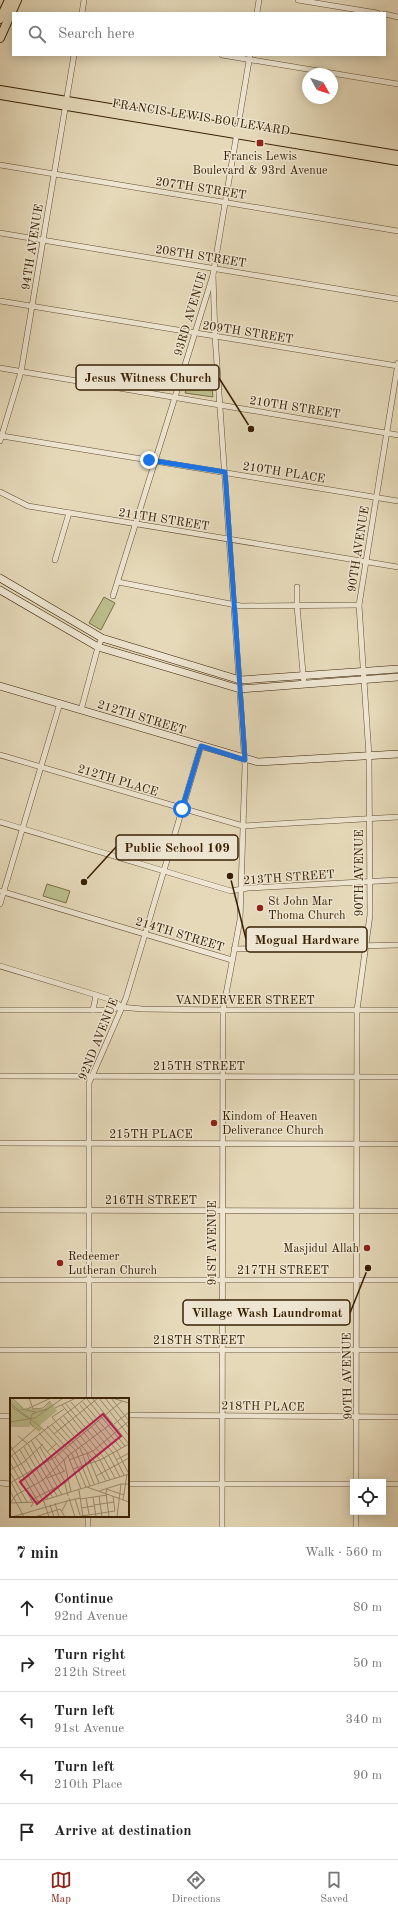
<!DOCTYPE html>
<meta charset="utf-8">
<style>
body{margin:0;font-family:"Old Standard TT",serif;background:#f2f2f2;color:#222}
.controls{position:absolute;right:12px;bottom:12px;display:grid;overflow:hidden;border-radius:0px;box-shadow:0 2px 10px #0003}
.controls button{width:36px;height:36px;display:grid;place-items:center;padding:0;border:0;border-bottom:1px solid #e0e0e0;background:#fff;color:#222;font:20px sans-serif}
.compass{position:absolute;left:302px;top:68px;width:36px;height:36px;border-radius:50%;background:#fff;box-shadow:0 2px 10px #0003;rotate:129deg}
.stop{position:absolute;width:12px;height:12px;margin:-9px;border:3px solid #1a73e8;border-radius:50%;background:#fff}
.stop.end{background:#1a73e8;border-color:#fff;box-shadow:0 1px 4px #0008}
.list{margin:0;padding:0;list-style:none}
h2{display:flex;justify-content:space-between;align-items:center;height:52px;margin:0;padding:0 16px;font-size:17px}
h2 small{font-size:13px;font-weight:400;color:#767676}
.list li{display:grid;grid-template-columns:26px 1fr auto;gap:12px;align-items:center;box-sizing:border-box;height:56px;padding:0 16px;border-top:1px solid #e0e0e0}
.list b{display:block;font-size:15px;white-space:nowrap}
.list p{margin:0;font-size:13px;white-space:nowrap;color:#767676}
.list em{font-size:13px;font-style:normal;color:#767676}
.icon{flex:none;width:22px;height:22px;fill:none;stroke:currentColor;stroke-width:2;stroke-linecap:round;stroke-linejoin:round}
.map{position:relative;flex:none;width:398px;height:1527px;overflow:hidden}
.search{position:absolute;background:#fff;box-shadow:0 2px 10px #0003;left:12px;right:12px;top:12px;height:44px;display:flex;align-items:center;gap:10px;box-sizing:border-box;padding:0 14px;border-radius:0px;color:#767676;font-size:15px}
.sheet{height:332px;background:#fff}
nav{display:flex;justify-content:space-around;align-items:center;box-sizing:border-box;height:56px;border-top:1px solid #e0e0e0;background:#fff;font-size:11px;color:#767676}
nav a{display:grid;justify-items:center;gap:2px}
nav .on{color:#8f2418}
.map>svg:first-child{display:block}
</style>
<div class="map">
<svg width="398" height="1527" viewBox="0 0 398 1527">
<rect width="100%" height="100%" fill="#e5d9b9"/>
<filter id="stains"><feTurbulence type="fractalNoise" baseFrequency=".005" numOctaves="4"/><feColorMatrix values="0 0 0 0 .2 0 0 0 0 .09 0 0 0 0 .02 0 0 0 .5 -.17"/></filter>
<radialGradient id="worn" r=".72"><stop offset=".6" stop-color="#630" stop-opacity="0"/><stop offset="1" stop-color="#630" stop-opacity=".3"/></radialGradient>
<g fill="#babe8b" stroke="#7a6f46">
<polygon points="187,386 212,387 213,397 185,393"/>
<polygon points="104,597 115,603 101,630 89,623"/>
<polygon points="47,884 70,891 66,903 43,896"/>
</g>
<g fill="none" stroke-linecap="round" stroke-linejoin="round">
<g stroke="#644e30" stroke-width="6">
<g id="street">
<polyline points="298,0 377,13"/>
<polyline points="82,13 84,0"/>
<polyline points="257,13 259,0"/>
<polyline points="385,14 398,17"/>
<polyline points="222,55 398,84"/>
<polyline points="0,165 398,231"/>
<polyline points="0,233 398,299"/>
<polyline points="213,275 215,336 245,766 240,920 223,1010 222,1527"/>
<polyline points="0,301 398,366"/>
<polyline points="0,368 398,435"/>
<polyline points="2,436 398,501"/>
<polyline points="0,441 21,372 74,55"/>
<polyline points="0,492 28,506 398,567"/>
<polyline points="55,560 69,513"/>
<polyline points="118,582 241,606 359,605"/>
<polyline points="297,587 297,606 304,684"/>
<polyline points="113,596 213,275 250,55"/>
<polyline points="81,710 98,647 102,638"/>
<polyline points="0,755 243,826 398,817"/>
<polyline points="0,822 231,891 248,888 398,880"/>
<polyline points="0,891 232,960"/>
<polyline points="0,904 60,703"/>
<polyline points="234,949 398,945"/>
<polyline points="0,966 96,995 115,1001 121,1007"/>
<polyline points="0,1010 108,1010 121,1007 142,1009 223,1010 398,1010"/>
<polyline points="93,1010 96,995"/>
<polyline points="0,1076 398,1077"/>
<polyline points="0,1143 398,1144"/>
<polyline points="0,1210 398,1211"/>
<polyline points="0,1280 398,1280"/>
<polyline points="0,1350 398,1350"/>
<polyline points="89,1399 89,1083 126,998 201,746"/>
<polyline points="128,1415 398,1417"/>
<polyline points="0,1416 11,1416"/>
<polyline points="356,1482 357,1010 370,915 369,756 359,605 398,363"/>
<polyline points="0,1483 11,1484"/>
<polyline points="128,1484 353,1484"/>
<polyline points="383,1484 398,1484"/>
<polyline points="88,1516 88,1527"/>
<polyline points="356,1527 356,1512"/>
</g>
</g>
<g stroke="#392002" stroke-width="8">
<g id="secondary">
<polyline points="0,578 102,638 240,680 398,669"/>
<polyline points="0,590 98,647 240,689 398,677"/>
<polyline points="0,686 258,762 398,754"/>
</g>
</g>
<g stroke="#392002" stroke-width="10">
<g id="primary">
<polyline points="0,19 9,0"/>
<polyline points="0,38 17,0"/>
<polyline points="0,90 398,155"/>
<polyline points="0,95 398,161"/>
</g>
</g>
<use href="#street" stroke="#eee6d2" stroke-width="5"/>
<use href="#secondary" stroke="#eee6d2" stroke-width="7"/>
<use href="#primary" stroke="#e5d9b9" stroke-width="8"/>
</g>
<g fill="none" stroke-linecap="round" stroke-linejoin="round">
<polyline stroke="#1a73e8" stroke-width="5" points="149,460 225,472 245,760 201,746 182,809"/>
</g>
<g fill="#8f2418" stroke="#eee6d2" stroke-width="1.5">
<rect x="256" y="139" width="8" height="8" rx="2"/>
<circle cx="260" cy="908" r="4"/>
<circle cx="214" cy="1123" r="4"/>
<circle cx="367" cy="1248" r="4"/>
<circle cx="60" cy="1263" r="4"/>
</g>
<g text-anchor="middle" stroke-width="3" stroke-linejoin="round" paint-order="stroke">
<g font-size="12" fill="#392002" stroke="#eee6d2">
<text transform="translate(201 117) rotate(9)" y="4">FRANCIS LEWIS BOULEVARD</text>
<text transform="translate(201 188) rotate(9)" y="4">207TH STREET</text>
<text transform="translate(32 247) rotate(-81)" y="4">94TH AVENUE</text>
<text transform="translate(201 256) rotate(9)" y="4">208TH STREET</text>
<text transform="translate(190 314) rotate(-73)" y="4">93RD AVENUE</text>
<text transform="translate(248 332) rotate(9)" y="4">209TH STREET</text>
<text transform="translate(295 407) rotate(9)" y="4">210TH STREET</text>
<text transform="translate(284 472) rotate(9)" y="4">210TH PLACE</text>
<text transform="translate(164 519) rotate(9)" y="4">211TH STREET</text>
<text transform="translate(358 549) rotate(-81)" y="4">90TH AVENUE</text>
<text transform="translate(142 717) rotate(17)" y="4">212TH STREET</text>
<text transform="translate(118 780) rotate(17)" y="4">212TH PLACE</text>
<text transform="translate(359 873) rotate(-90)" y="4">90TH AVENUE</text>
<text transform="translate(289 877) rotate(-4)" y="4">213TH STREET</text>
<text transform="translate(180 934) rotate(17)" y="4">214TH STREET</text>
<text x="245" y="1004">VANDERVEER STREET</text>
<text transform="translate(98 1039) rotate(-68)" y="4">92ND AVENUE</text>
<text x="199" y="1070">215TH STREET</text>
<text x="151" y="1138">215TH PLACE</text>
<text x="151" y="1204">216TH STREET</text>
<text transform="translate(212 1243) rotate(-90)" y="4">91ST AVENUE</text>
<text x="283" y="1274">217TH STREET</text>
<text x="199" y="1344">218TH STREET</text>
<text transform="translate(347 1376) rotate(-91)" y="4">90TH AVENUE</text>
<text transform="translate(263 1406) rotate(1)" y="4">218TH PLACE</text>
</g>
<g font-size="12" fill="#392002" stroke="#eee6d2" text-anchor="start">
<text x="260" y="160" text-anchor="middle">Francis Lewis<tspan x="260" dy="14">Boulevard &amp; 93rd Avenue</tspan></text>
<text x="268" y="905">St John Mar<tspan x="268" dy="14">Thoma Church</tspan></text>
<text x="222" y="1120">Kindom of Heaven<tspan x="222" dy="14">Deliverance Church</tspan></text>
<text x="359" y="1252" text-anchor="end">Masjidul Allah</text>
<text x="68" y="1260">Redeemer<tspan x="68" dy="14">Lutheran Church</tspan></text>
</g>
</g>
<g transform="translate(10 1398)">
<rect width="119" height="119" fill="#e5d9b9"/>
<path d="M0 0 13 10 34 11 40 3 47 13 29 28 32 31 29 34 20 27H0Z" fill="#babe8b"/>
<path fill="none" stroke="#a08f70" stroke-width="1" d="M2 0 13 10M19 0 23 11 33 10 40 3M82 0 119 46M89 0 119 38M95 0 119 30M101 0 119 23M102 0 119 5M77 1 115 48M119 1V18M61 4 103 55 114 77M73 4 111 50M0 5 33 31M55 5 99 58 110 79M52 7 94 60 105 80M70 7 107 53 119 76M2 9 19 21M45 10 66 0M11 11 26 14M17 11 41 0M54 11 42 19 69 51M53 17 90 62 100 82M50 21 85 64 96 83M0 24 25 20 53 0M41 26 66 53 80 88M104 26 118 15M0 28H20M37 28 62 56 76 89M24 29 20 25 22 16 37 11M33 31 58 58 71 91M29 35 54 62 61 94M44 36 88 0M8 38 18 46 47 98M25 39 40 57 54 82 58 98M21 42 52 97M0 47 34 104 39 119M14 49 43 100M30 49 51 86M70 50 84 86M10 52 38 101M0 53 26 30M37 54 46 46M77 56 89 85M2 58 28 104M0 59 76 0M45 59 54 73M59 62 83 53 119 23M106 62 119 55M0 64 23 105 21 109M63 71 90 62 119 46M0 72 14 64 33 46M0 74 17 104M86 78 119 60M37 80 55 73M33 82 58 58 102 25M1 84 12 105M0 85 45 59 112 3M77 89 119 104M97 90 96 95 99 119M96 91 114 97M69 92 73 119M0 93 14 119M89 93 111 86H119M89 98 92 119M83 99 86 119M59 100 65 119M76 100 79 116M65 101 70 117M70 101 97 97M21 102 57 84M113 102 117 76M0 105 6 97 33 82M0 105 28 104 119 76M45 105 49 119M40 107 44 119M84 107 104 104M71 110 84 108M52 113 57 103 70 100M2 119 57 103M25 119 50 111 55 119M65 119 105 113 103 98M107 119 111 86"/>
<path fill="#c2185b" fill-opacity="0.15" stroke="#c2185b" stroke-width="2" d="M93 16 111 38 27 106 10 84Z"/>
<rect width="119" height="119" fill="none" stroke="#392002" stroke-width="2"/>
</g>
<path fill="none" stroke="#392002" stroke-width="1.5" d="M251 429L219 378M84 882L116 847M230 876L246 939M368 1268L350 1313"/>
<g fill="#392002" stroke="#eee6d2" stroke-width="1.5">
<circle cx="251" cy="429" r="4"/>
<circle cx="84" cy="882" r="4"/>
<circle cx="230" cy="876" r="4"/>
<circle cx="368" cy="1268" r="4"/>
</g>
<g fill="#eee6d2" stroke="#392002" stroke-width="1.5">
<rect x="76" y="365" width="143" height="25" rx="4"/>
<rect x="116" y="835" width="122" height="25" rx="4"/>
<rect x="246" y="927" width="121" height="25" rx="4"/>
<rect x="183" y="1300" width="167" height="25" rx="4"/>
</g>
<g font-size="13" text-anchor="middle" font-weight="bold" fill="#392002">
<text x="148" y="382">Jesus Witness Church</text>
<text x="177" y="852">Public School 109</text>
<text x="307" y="944">Mogual Hardware</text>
<text x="267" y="1317">Village Wash Laundromat</text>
</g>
<rect width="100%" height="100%" filter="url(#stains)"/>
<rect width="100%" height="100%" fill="url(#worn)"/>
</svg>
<div class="controls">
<button><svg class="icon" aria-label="locate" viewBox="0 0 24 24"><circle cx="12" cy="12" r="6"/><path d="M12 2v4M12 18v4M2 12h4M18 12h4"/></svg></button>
</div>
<svg class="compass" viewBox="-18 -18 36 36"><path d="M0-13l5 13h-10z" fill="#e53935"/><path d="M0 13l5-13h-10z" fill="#767676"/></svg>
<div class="stop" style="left:182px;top:809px"></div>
<div class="stop end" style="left:149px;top:460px"></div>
<div class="search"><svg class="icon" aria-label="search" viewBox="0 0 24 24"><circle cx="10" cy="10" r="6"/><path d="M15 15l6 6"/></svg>Search here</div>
</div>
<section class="sheet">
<h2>7 min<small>Walk · 560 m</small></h2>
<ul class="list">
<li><svg class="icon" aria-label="ahead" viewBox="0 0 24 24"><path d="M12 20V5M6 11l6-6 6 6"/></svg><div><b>Continue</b><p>92nd Avenue</p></div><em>80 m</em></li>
<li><svg class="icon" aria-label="right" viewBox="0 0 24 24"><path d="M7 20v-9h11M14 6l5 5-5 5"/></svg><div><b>Turn right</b><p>212th Street</p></div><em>50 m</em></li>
<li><svg class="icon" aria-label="left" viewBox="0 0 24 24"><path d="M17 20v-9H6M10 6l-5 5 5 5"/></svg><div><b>Turn left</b><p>91st Avenue</p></div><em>340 m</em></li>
<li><svg class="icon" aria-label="left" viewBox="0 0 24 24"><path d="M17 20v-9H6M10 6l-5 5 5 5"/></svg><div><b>Turn left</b><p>210th Place</p></div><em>90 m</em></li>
<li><svg class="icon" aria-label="arrive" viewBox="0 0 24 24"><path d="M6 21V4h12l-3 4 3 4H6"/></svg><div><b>Arrive at destination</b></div></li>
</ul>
</section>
<nav>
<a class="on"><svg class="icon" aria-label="map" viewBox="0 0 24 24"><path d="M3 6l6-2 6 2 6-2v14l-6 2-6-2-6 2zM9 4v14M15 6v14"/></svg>Map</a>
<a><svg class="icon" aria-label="directions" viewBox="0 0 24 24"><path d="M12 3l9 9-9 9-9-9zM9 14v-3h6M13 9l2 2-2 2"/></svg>Directions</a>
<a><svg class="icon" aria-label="saved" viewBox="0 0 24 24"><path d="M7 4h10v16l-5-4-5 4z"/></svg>Saved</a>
</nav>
